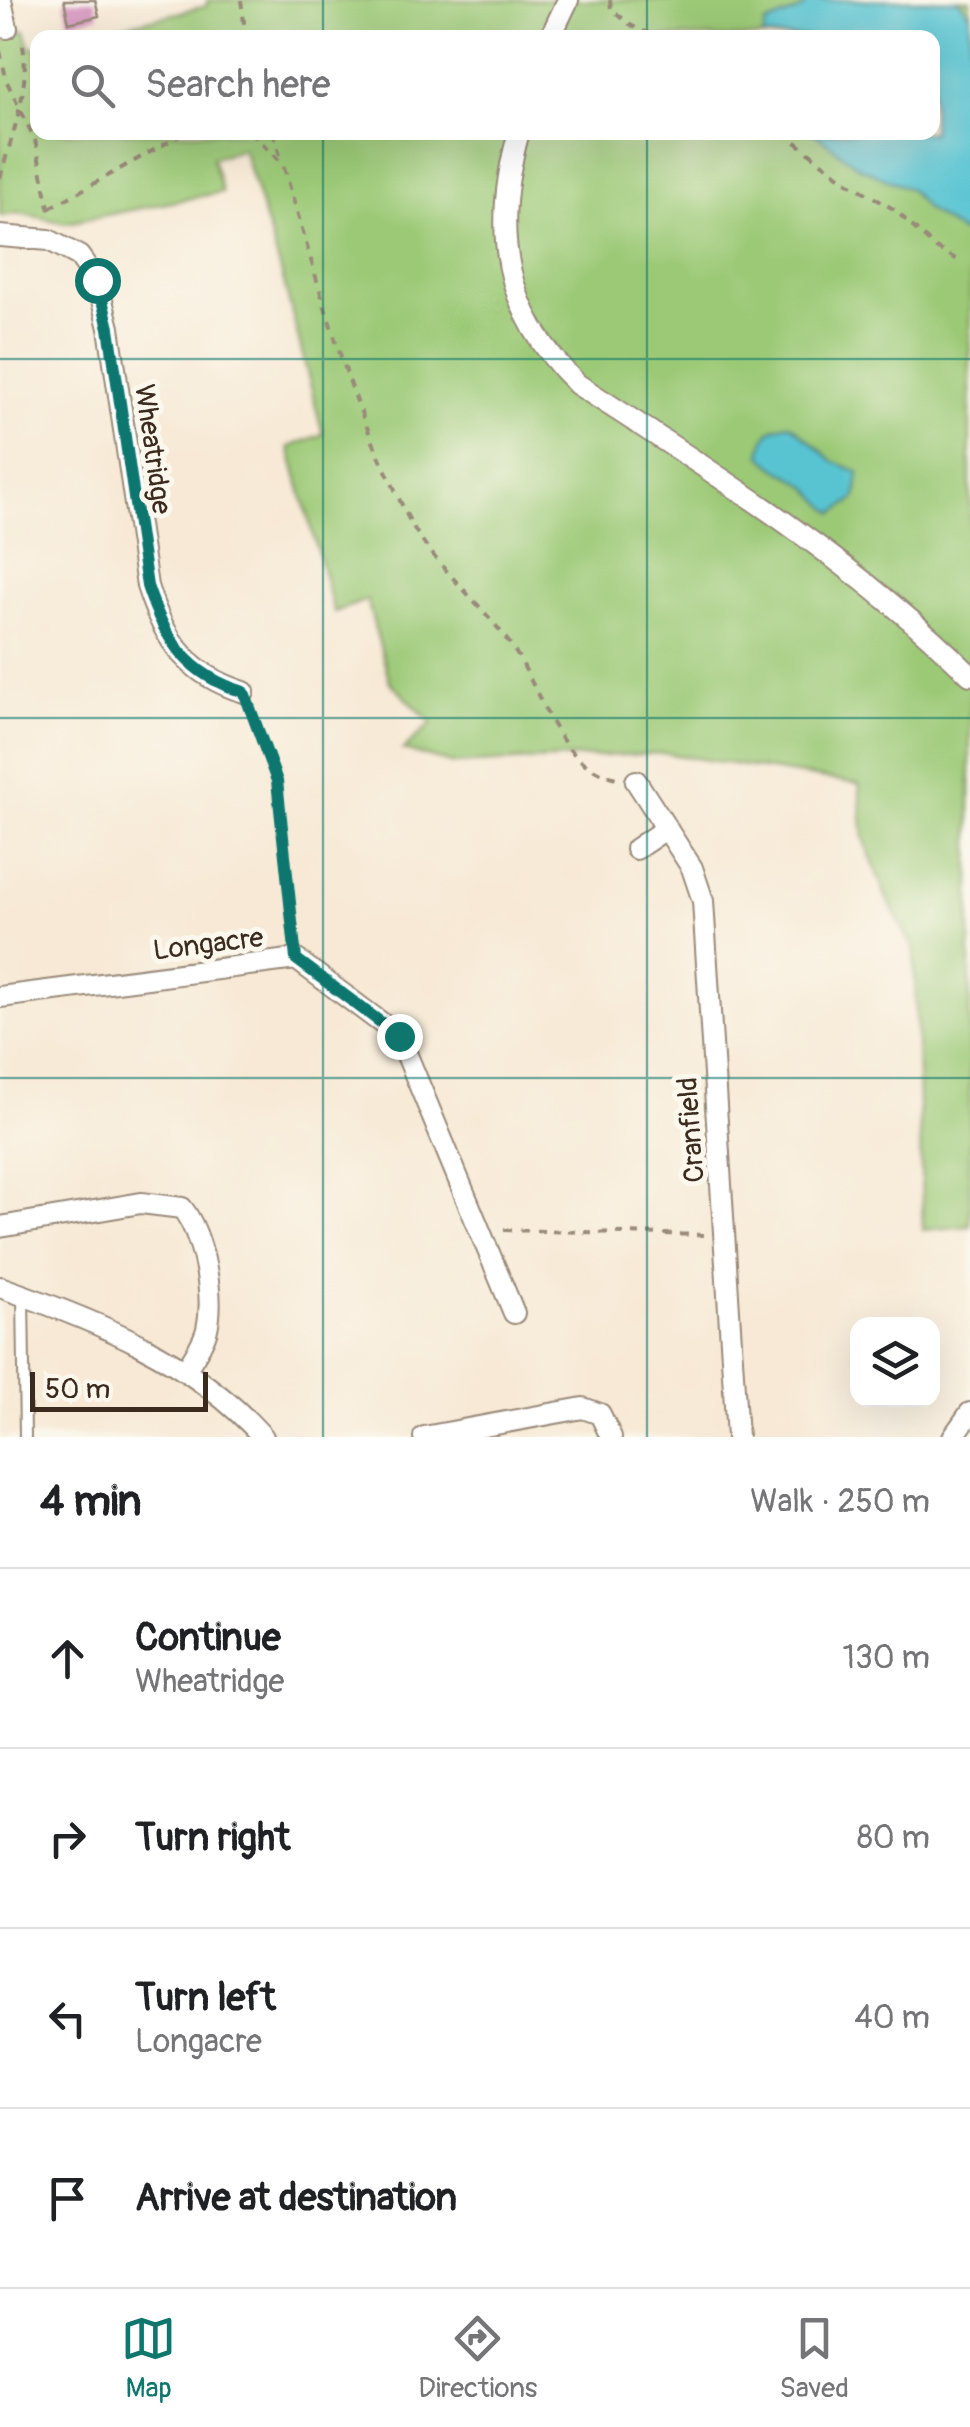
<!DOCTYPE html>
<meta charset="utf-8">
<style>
body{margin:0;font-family:Pangolin,sans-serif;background:#f6f6f6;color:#202124}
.controls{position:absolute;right:30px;bottom:30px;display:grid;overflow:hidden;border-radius:20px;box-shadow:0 10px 40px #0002}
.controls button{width:90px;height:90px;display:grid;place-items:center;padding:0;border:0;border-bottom:2px solid #e0e0e0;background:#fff;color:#202124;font:50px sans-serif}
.scale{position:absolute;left:30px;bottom:25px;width:178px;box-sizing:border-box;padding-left:10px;border:5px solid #3b2a1e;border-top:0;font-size:28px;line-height:35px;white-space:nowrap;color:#3b2a1e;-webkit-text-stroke:8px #fbf7ec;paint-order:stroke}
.stop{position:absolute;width:30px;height:30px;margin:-22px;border:8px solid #0f766e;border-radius:50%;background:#fff}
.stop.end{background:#0f766e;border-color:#fff;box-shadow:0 2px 10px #0008}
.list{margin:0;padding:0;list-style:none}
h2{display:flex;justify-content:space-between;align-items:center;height:130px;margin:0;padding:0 40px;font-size:42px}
h2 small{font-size:32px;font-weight:400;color:#757577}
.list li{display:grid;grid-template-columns:65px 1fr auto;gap:30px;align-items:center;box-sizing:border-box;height:180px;padding:0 40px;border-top:2px solid #e0e0e0}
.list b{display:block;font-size:38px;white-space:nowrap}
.list p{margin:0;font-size:32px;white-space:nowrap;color:#757577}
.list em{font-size:32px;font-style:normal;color:#757577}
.icon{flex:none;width:55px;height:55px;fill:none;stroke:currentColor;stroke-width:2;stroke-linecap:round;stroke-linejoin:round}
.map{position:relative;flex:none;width:970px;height:1437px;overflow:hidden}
.search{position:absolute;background:#fff;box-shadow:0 10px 40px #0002;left:30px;right:30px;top:30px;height:110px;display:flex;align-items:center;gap:25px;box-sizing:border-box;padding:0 35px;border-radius:20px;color:#757577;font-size:38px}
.sheet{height:850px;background:#fff}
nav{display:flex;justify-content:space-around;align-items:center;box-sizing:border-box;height:140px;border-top:2px solid #e0e0e0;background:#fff;font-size:28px;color:#757577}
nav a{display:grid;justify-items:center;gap:5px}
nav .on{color:#0f766e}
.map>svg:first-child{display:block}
</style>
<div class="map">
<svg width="970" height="1437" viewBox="0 0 970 1437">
<rect width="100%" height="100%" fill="#fbf7ec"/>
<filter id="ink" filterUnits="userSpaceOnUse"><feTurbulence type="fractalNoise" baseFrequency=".01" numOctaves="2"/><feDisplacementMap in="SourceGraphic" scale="20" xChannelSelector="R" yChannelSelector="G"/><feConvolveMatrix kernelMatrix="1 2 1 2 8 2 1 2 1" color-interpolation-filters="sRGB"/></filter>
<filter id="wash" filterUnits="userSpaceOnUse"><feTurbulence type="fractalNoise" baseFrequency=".0048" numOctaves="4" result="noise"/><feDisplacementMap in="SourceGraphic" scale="40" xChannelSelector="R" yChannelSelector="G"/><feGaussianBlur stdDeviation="2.25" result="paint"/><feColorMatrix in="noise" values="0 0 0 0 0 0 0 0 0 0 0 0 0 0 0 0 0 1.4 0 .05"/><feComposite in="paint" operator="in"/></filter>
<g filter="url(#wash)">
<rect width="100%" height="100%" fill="#f7e9d5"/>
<polygon fill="#9bc976" stroke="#6b7a4a" stroke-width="2.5" points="207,0 970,0 970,1226 923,1230 914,949 887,899 864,839 859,784 663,753 455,764 403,750 432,723 390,682 367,600 334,612 289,447 323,434 281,271 243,149 212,158 222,192 66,223 19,213 0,216 0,36 25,30 30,48 37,47 38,132 932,132 932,38 76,37 207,6"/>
<g fill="#58c4d2" stroke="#4a7778" stroke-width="2.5">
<polygon points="809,0 959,0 970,14 970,233 960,232 927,210 909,189 857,166 814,133 932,132 932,38 763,37 766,24 802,9"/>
<path d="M791 424 834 462 859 472 856 498 835 513C824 507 819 498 810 489 794 475 775 471 761 454 764 434 770 426 791 424Z"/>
</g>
<g id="blocks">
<polygon fill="#d28dbb" points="64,0 95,0 99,16 69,23"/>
</g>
</g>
<g filter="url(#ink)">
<use href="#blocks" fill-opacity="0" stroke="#998a7a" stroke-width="2.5"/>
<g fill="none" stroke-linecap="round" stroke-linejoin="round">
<g stroke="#998a7a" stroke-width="14">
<polyline id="lane" points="23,1296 25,1437"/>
</g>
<g stroke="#998a7a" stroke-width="24">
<g id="street">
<polyline points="1,0 7,28"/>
<polyline points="550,38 568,0"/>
<path d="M519 132C491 230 503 311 577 384 713 472 855 561 970 675"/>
<path d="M0 236 49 240 79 256 97 281 109 328 147 586C164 640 188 675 244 692"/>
<polyline points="636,781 692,868 703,901 737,1437"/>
<polyline points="636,849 667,828"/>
<polyline points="0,997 296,959 399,1036 514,1313"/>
<path d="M0 1227 141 1203 182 1208C203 1235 215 1295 207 1329 204 1343 192 1359 185 1371"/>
<path d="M0 1287C97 1321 193 1359 263 1437"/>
<polyline points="424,1437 583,1408 600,1414 611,1437"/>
<polyline points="953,1437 970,1413"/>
</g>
</g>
<g stroke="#998a7a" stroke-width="4" stroke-dasharray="8 8" stroke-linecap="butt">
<polyline points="241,0 246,38"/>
<polyline points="610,0 611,9 632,26 659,38"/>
<polyline points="0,51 7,82 35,140 51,217"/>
<path d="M251 132 283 164C314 268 341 376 388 475 399 497 408 522 423 542 451 581 490 612 516 653 544 697 558 767 617 778"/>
<polyline points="273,132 281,159"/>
<polyline points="783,132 846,181 895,210 934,247 958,260"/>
<path d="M0 178C12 135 32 85 22 41"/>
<polyline points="50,208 186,132"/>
<polyline points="252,711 277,781 293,936"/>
<polyline points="504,1230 704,1235"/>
</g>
<use href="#lane" stroke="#fff" stroke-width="10"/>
<use href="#street" stroke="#fff" stroke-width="20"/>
</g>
</g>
<g fill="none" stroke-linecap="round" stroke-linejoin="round" filter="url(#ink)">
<path stroke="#0f766e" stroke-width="12" d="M97 280 109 328 147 586C165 640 187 675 244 692L277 781 296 959 399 1036"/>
</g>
<path fill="none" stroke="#0f766e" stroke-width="2.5" stroke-opacity="0.55" d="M323 0V38M647 0V38M323 132V1437M647 132V1437M0 359H970M0 718H970M0 1078H970"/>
<g text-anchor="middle" stroke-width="10" stroke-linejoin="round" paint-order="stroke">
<g font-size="28" fill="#3b2a1e" stroke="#fbf7ec">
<text transform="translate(154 449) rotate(82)" y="10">Wheatridge</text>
<text transform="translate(208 943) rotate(-7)" y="10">Longacre</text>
<text transform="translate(690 1130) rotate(-94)" y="10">Cranfield</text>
</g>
</g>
</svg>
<div class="controls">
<button><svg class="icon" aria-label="layers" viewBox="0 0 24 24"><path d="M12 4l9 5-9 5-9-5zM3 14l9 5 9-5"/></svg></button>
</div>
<div class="scale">50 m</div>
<div class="stop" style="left:97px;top:280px"></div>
<div class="stop end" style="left:399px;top:1036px"></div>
<div class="search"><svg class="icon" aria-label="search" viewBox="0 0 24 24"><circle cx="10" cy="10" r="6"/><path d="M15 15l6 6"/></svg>Search here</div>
</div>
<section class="sheet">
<h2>4 min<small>Walk · 250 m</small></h2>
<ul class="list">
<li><svg class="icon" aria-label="ahead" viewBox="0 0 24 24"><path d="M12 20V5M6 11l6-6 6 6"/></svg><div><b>Continue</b><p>Wheatridge</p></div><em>130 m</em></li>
<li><svg class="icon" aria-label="right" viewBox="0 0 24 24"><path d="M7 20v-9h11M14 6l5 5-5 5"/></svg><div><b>Turn right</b></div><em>80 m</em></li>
<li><svg class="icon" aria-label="left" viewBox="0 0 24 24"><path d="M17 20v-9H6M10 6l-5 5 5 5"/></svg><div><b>Turn left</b><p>Longacre</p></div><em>40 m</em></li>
<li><svg class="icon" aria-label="arrive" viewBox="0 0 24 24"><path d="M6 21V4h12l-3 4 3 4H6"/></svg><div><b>Arrive at destination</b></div></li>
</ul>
</section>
<nav>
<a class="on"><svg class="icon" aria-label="map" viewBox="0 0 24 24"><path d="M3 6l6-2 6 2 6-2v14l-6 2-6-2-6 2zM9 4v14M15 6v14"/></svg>Map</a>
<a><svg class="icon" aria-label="directions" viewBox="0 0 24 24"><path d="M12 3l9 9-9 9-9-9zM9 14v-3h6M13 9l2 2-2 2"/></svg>Directions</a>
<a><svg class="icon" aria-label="saved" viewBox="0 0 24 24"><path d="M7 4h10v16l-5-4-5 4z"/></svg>Saved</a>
</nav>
